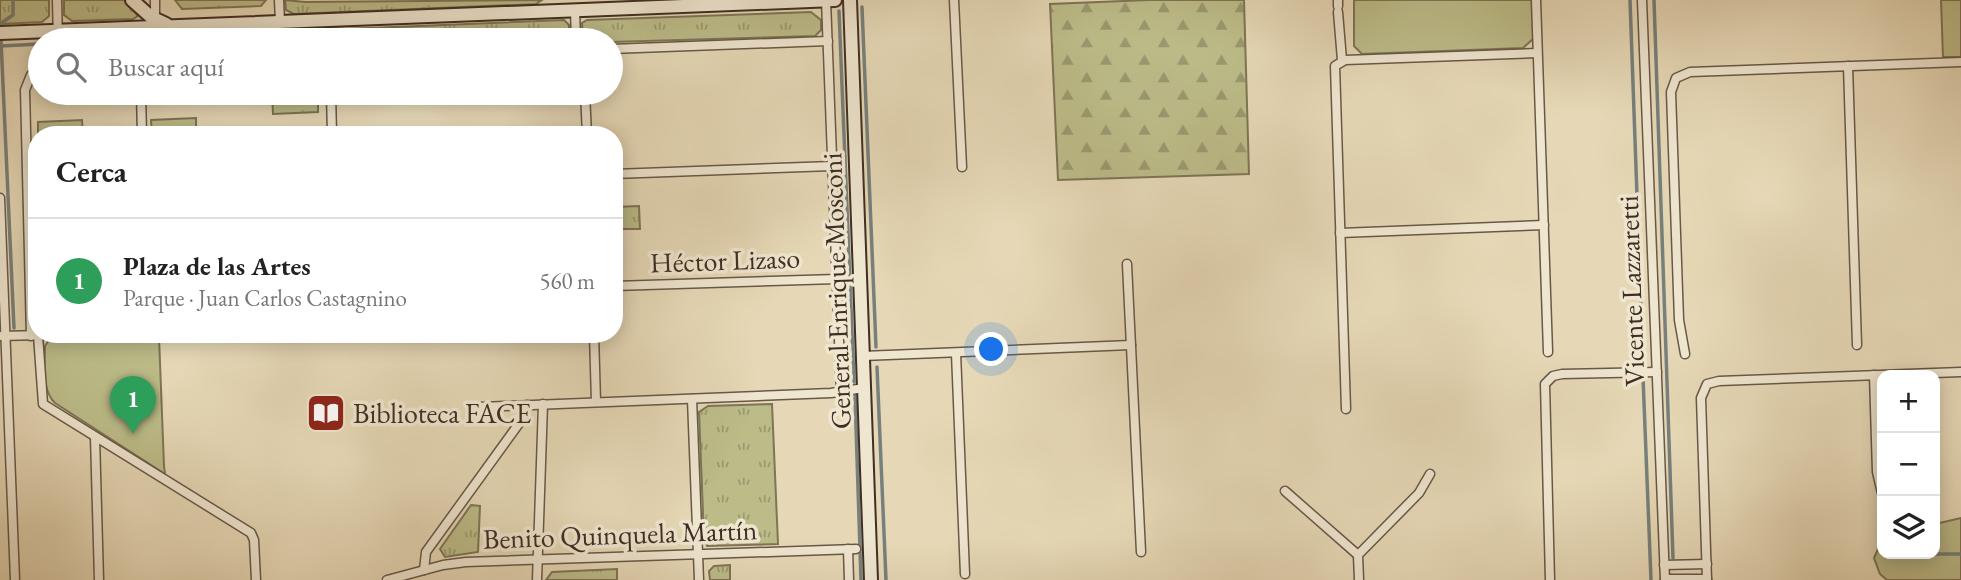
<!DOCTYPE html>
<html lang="es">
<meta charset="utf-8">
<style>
body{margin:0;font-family:"EB Garamond",serif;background:#f2f2f2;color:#222}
.controls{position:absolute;right:21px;bottom:21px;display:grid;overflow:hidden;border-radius:14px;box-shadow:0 4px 18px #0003}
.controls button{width:63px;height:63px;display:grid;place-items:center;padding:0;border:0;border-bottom:2px solid #e0e0e0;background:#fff;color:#222;font:35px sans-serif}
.you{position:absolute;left:992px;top:350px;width:24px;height:24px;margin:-18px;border:5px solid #fff;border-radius:50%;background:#1a73e8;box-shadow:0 0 0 10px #1a73e833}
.badge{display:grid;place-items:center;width:46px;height:46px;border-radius:50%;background:#8f2418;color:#fff;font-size:23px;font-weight:700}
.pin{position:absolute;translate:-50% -58px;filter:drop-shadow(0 2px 4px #0008)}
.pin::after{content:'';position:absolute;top:37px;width:24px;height:21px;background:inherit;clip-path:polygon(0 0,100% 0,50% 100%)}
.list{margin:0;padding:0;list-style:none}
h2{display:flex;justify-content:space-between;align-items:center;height:91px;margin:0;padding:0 28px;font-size:30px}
h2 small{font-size:23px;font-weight:400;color:#767676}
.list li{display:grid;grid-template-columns:46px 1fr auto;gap:21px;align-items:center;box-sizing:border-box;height:126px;padding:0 28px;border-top:2px solid #e0e0e0}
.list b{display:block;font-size:26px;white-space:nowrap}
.list p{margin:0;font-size:23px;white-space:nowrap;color:#767676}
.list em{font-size:23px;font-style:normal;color:#767676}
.icon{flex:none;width:38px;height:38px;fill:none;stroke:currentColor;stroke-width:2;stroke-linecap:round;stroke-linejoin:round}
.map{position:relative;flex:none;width:1961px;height:580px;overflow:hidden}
.search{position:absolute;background:#fff;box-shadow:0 4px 18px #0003;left:28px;top:28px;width:595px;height:77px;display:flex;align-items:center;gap:18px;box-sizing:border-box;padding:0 24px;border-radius:38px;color:#767676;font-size:26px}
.panel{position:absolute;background:#fff;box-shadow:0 4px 18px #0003;left:28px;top:126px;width:595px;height:217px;border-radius:28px}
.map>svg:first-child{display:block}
</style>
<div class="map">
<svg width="1961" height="580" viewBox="0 0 1961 580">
<defs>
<pattern id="grass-tufts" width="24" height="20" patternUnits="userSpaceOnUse" patternTransform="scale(1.75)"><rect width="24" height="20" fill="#bcbc89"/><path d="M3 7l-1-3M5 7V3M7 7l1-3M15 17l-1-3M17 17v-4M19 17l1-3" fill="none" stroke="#9a9970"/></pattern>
<pattern id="forest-firs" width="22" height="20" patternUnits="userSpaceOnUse" patternTransform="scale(1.75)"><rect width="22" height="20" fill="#bcbc89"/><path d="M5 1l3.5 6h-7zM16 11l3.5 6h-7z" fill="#9a9970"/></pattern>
</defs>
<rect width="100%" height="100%" fill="#e6d8b6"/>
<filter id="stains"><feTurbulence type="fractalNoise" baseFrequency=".00286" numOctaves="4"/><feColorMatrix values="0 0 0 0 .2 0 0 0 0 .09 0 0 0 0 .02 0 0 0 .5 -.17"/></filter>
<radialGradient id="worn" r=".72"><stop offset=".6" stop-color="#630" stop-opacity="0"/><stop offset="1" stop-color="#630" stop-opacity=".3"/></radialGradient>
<g fill="url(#grass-tufts)" stroke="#7e7556" stroke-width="2">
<polygon points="0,0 49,0 49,16 42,22 0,24"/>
<polygon points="64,0 124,0 138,16 133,19 72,21 64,15"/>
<polygon points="175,0 266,0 261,6 182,9"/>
<polygon points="285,0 305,2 542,0 536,4 294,14 286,10"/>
<polygon points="811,12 821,20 821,30 815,36 611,42 583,40 582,23 587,20"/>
<polygon points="564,20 569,25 569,40 66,40 73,36 308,26 346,29"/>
<polygon points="272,93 318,93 318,112 273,114"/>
<polygon points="196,118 196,135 152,135 151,120"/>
<polygon points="82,120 83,135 38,135 38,122"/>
<polygon points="639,206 640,229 614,229 614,207"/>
<polygon points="772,404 778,544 707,546 704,539 699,412 708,406"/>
<polygon points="471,505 480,506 478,552 445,557 440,549"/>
<polygon points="730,565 730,580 710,580 709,571 714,566"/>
<polygon points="617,569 617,580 546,580 552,572"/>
</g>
<polygon fill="url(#forest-firs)" stroke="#7e7556" stroke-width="2" points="1148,0 1244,0 1249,174 1058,180 1050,4"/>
<g fill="#bcbc89" stroke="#7e7556" stroke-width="2">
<polygon points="1354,0 1532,0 1534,38 1523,48 1362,54 1354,46"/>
<polygon points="1941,0 1961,0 1961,57 1943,57"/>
<path d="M159 337 164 466 165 474 55 403C41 390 45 363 45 346L49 340Z"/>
<polygon points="1961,518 1961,580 1887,580 1880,574 1874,558 1882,540 1882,554 1935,554 1935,524"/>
</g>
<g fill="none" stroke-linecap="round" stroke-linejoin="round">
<g stroke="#77807d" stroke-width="3.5">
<polyline points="1630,0 1643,364"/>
<polyline points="1654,0 1673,558"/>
<polyline points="862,7 876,347"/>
<polyline points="839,11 854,382"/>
<polyline points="0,24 13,15 13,0"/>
<polyline points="1,40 14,328"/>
<polyline points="145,40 328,33"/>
<polyline points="1,46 40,44"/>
<polyline points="877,367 886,580"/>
<polyline points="1643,377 1651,580"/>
<polyline points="855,396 861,580"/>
<polyline points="1924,554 1961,554"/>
</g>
<g stroke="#695848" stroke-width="11">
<g id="street">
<polyline points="57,0 58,40"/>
<polyline points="155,0 155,20"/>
<polyline points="279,0 280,22"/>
<polyline points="826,0 841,392"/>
<polyline points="954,0 962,167"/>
<polyline points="1338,0 1338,6"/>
<polyline points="1536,0 1548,352"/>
<polyline points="1642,0 1665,580"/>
<polyline points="575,11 576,40"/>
<polyline points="1338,12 1342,60"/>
<polyline points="611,49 828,41"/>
<polyline points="1848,66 1857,345"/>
<polyline points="141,93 142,135"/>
<polyline points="331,93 332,135"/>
<polyline points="585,93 587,135"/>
<polyline points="614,174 832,166"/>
<polyline points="0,198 15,580"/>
<polyline points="29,214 37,234"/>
<polyline points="1340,233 1544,225"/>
<polyline points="1127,264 1141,552"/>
<polyline points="614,286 837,279"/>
<polyline points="594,334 596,402"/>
<polyline points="38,335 43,404 251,533 254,540 256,580"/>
<polyline points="0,336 81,334"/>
<polyline points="31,336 25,90 31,75 40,69"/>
<polyline points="956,353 965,574"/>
<polyline points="1685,354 1679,320 1671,92 1676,78 1690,72 1961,62"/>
<polyline points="863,356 1131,345"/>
<polyline points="1874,375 1877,472 1882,493"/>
<polyline points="692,399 699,580"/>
<polyline points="481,407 831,393 864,388"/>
<polyline points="1346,409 1335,66 1345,60 1537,53"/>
<polyline points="95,437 99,580"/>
<polyline points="1285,491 1358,555"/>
<polyline points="848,549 849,580"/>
<polyline points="1664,565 1707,564"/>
<polyline points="424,570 426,552 523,418 527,405"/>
<polyline points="1665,579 1707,579"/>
<polyline points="387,580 443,565 466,562 856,549"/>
<polyline points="537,580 543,404"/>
<polyline points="1359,580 1358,555 1419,493 1430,474"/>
<polyline points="1550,580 1545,384 1553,376 1562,374 1657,372"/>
<polyline points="1707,580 1701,398 1707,384 1719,381 1961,372"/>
</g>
</g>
<g stroke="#3f2e23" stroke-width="16">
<g id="secondary">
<polyline points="132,0 151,17 166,24"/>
<polyline points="850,0 871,580"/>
<polyline points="0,33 835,0"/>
</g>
</g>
<use href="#street" stroke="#efe6d0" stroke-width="8"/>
<use href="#secondary" stroke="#efe6d0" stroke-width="12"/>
</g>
<defs>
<g id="library-square" transform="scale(2.0125)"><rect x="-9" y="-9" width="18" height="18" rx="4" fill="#8f2418" stroke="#efe6d0"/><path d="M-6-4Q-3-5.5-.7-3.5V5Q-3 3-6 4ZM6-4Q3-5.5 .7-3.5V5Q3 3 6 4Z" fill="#fff"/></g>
</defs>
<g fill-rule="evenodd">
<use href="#library-square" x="326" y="413"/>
</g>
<g text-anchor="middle" stroke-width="7" stroke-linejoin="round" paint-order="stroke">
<g font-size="28" fill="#3f2e23" stroke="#efe6d0">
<text transform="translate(725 260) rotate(-2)" y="10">Héctor Lizaso</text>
<text transform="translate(836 291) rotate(-92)" y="10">General Enrique Mosconi</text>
<text transform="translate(1631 291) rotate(-92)" y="10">Vicente Lazzaretti</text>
<text transform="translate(620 534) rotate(-2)" y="10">Benito Quinquela Martín</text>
</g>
<g font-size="28" fill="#3f2e23" stroke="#efe6d0" text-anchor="start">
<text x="353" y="423">Biblioteca FACE</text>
</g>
</g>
<rect width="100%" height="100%" filter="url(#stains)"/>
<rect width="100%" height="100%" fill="url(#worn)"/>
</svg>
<div class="controls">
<button>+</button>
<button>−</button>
<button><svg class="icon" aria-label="layers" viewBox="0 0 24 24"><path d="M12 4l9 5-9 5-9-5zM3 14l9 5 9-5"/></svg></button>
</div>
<div class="you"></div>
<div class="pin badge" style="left:133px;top:434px;background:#2e9e5b">1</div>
<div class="search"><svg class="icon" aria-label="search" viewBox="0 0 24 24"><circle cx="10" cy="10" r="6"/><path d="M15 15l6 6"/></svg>Buscar aquí</div>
<section class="panel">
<h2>Cerca<small></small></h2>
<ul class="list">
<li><span class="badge" style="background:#2e9e5b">1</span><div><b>Plaza de las Artes</b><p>Parque · Juan Carlos Castagnino</p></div><em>560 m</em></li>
</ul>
</section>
</div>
